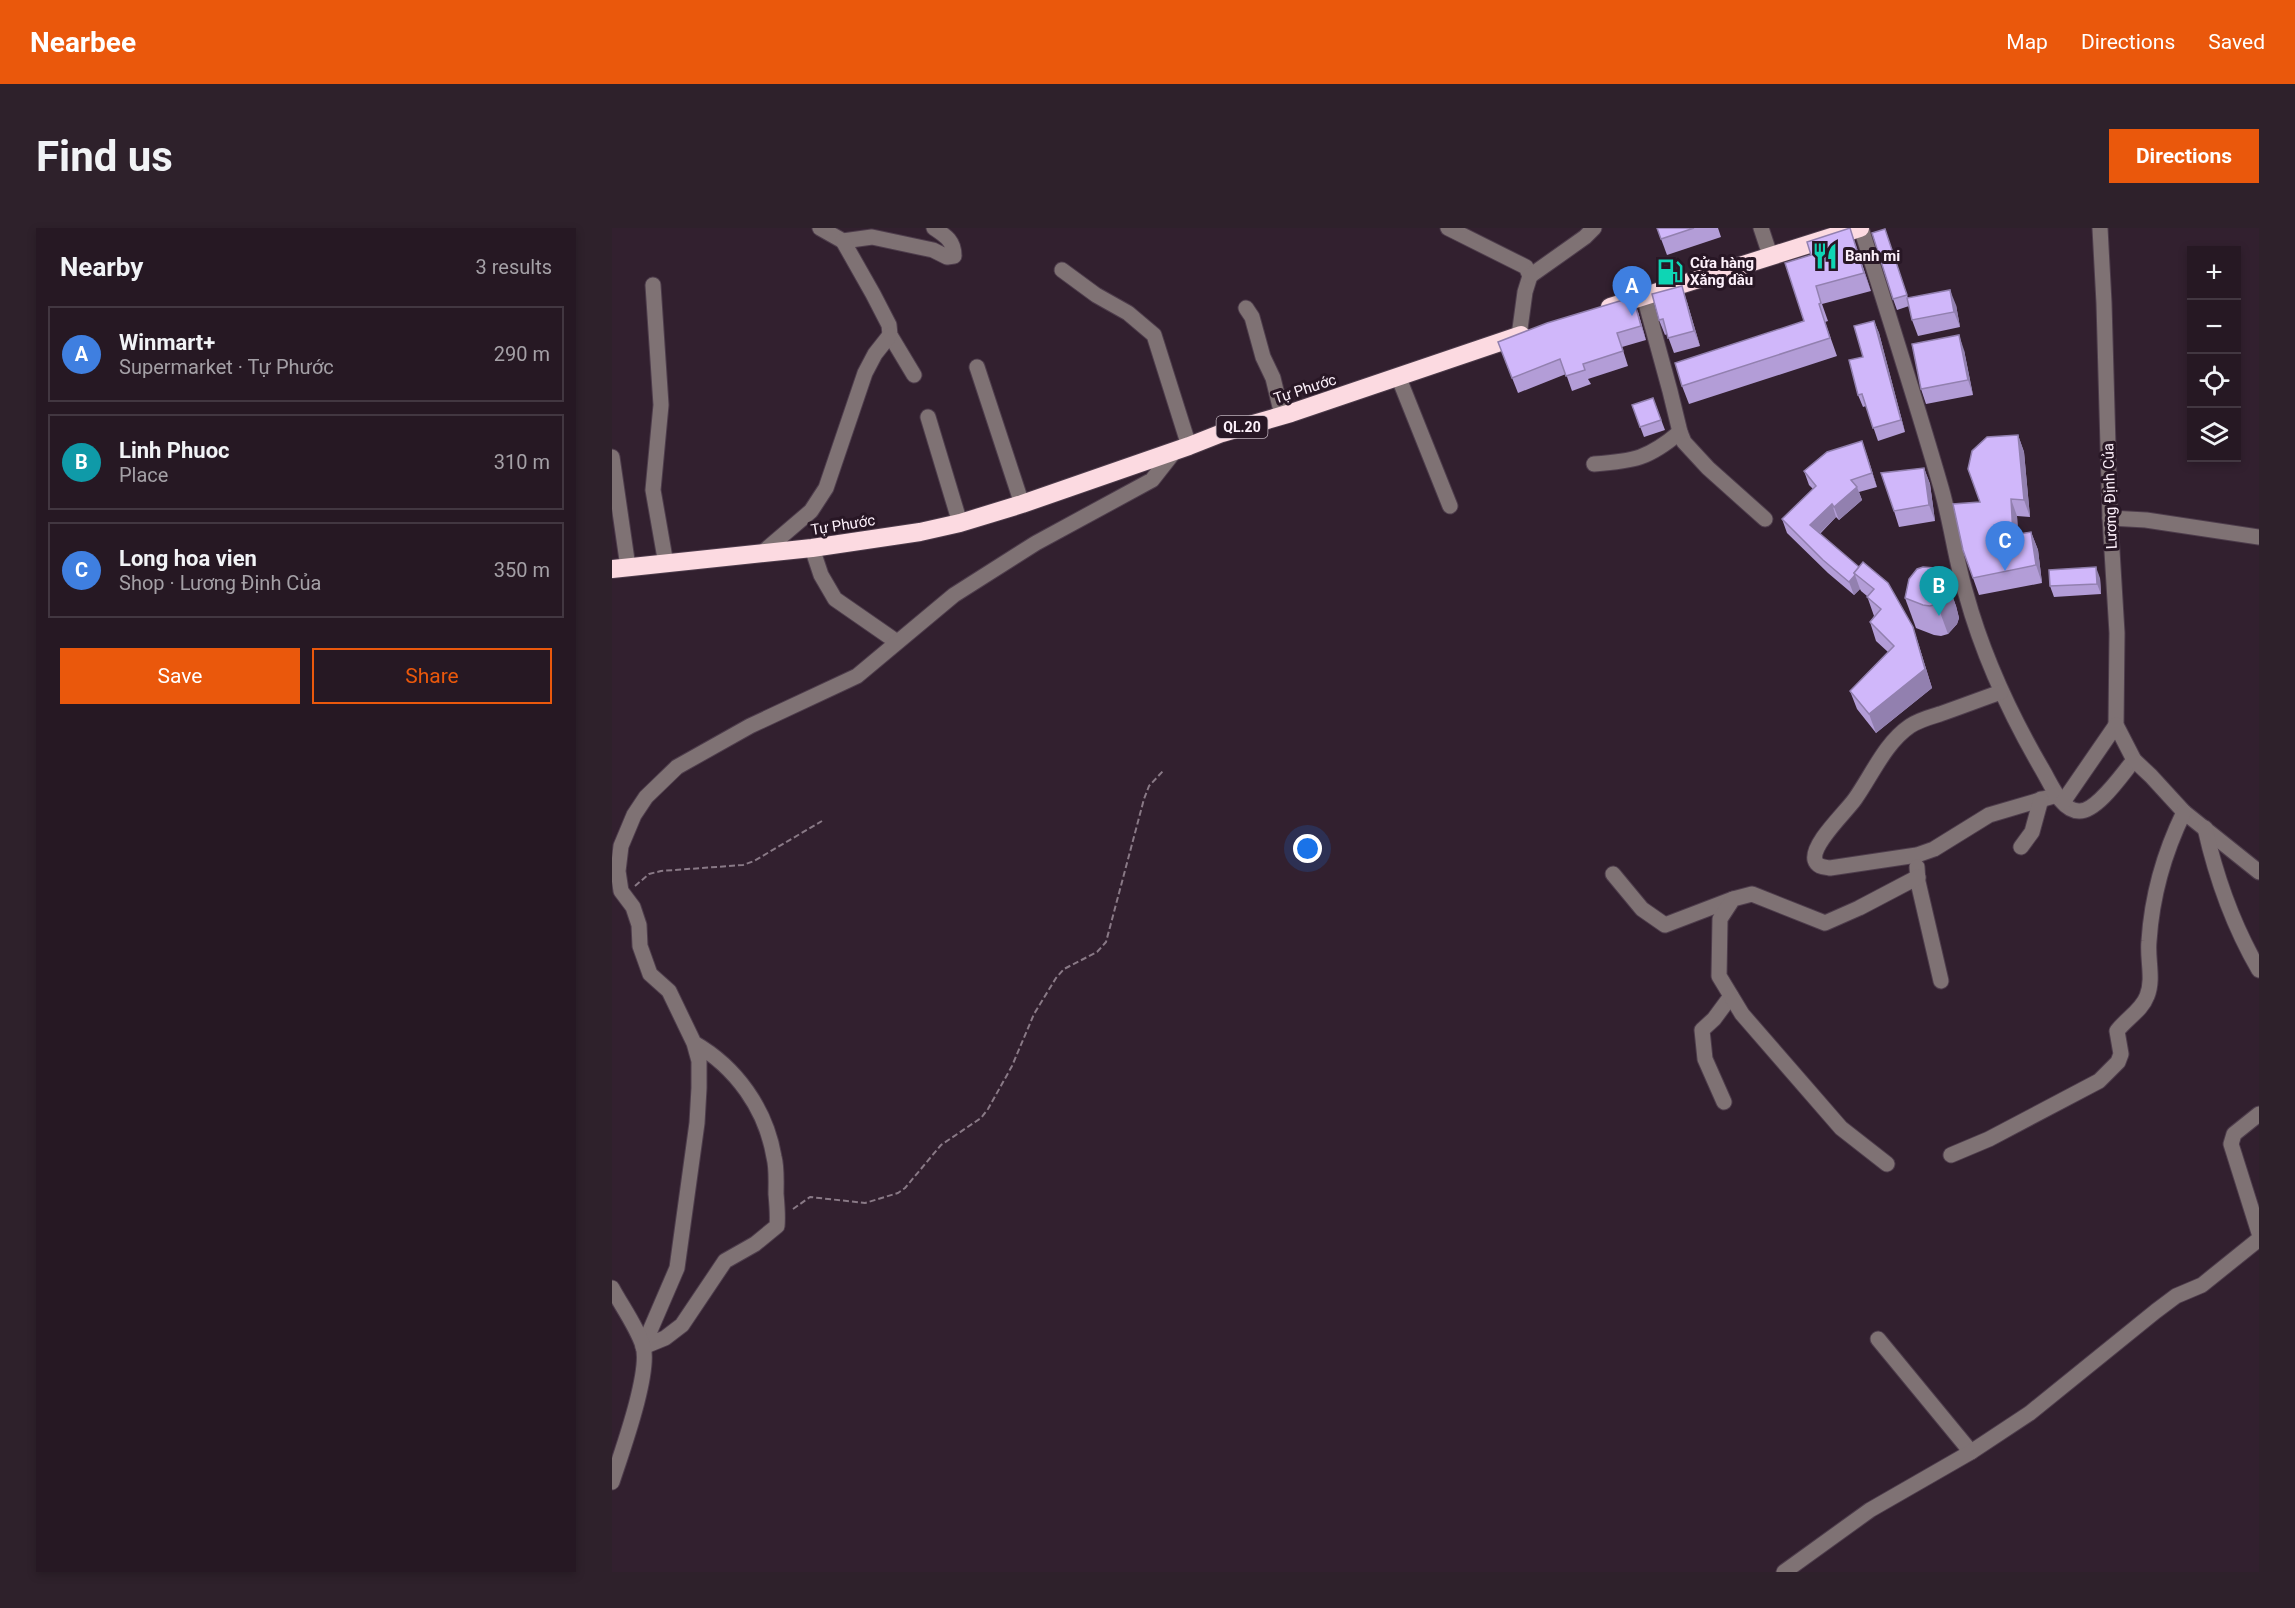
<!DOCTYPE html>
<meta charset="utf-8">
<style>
body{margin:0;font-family:Roboto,sans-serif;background:#2e212b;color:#f1f3f6}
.controls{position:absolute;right:18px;top:18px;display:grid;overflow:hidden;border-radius:0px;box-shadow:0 3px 9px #0003}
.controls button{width:54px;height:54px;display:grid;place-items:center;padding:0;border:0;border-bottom:2px solid #423741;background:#261823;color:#f1f3f6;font:30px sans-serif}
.you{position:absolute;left:696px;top:621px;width:21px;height:21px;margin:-15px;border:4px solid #fff;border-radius:50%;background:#1a73e8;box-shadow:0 0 0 9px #1a73e833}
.badge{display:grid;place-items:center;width:39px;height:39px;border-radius:50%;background:#ea580c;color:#fff;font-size:20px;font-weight:700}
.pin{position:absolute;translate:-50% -50px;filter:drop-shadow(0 2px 3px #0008)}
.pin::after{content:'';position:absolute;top:32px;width:21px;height:18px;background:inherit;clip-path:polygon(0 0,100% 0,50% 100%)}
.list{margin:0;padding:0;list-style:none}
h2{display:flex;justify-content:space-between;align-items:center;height:78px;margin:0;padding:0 24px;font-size:26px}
h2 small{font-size:20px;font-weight:400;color:#a4a0a6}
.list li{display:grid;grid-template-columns:39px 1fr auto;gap:18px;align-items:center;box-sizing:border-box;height:96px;margin:0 12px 12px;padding:0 12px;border:2px solid #423741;border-radius:0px}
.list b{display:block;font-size:22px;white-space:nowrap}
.list p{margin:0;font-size:20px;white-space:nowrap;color:#a4a0a6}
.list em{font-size:20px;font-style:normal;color:#a4a0a6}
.actions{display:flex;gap:12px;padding:18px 24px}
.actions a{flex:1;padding:14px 0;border:2px solid #ea580c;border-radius:0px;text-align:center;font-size:21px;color:#ea580c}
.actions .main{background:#ea580c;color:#fff}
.icon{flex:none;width:33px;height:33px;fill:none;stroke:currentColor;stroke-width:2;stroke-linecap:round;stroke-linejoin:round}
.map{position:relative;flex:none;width:1647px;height:1344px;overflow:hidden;border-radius:0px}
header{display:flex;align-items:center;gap:36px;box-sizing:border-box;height:84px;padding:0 30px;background:#ea580c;color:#fff}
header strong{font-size:28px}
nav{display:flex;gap:33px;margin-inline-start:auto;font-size:21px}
.intro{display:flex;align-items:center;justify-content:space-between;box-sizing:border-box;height:144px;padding:0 36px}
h1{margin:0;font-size:42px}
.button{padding:15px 27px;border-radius:0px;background:#ea580c;color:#fff;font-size:21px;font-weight:700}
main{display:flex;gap:36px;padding:0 36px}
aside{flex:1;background:#261823;border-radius:0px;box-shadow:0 3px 9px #0003}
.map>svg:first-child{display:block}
</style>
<header>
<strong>Nearbee</strong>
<nav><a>Map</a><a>Directions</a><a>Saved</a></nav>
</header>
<div class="intro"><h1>Find us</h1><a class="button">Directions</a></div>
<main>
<aside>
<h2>Nearby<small>3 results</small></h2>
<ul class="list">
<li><span class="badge" style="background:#3f7fe0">A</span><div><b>Winmart+</b><p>Supermarket · Tự Phước</p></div><em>290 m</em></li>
<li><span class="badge" style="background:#0f9aa8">B</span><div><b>Linh Phuoc</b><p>Place</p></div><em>310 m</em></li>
<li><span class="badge" style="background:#3f7fe0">C</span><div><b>Long hoa vien</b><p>Shop · Lương Định Của</p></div><em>350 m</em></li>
</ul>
<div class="actions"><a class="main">Save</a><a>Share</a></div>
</aside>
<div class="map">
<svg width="1647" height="1344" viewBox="0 0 1647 1344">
<rect width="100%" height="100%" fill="#32202f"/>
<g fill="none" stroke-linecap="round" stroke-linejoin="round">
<g stroke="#4e3d4c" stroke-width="17">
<g id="minor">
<path d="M208 0 231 13 260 9 321 22 335 29 342 28C342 13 334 8 322 0"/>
<polyline points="836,0 914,39 918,48 913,64 907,108"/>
<polyline points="1149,0 1158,27"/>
<path d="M1249 0C1276 85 1303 170 1328 256 1339 292 1343 330 1354 366 1371 428 1398 486 1430 541 1438 554 1449 583 1467 583 1485 584 1511 545 1522 532"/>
<polyline points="1488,0 1492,75 1498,290 1505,405 1504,497 1522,532 1539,548 1572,584 1647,644"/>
<polyline points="231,13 261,66 277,97 278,107 302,147"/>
<polyline points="450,42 484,67 516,85 542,107 577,218"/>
<polyline points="918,48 973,9 982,0"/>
<polyline points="41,57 49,177 41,262 54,336"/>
<polyline points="1032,68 1058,163 1068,204 1072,214 1096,240 1153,291"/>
<polyline points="634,80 640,89 651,129 661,150 670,187"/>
<polyline points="365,139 410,276"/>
<polyline points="786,148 838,278"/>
<polyline points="316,189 348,295"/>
<polyline points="0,229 16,339"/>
<path d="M982 236C1022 233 1036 231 1068 204"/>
<polyline points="1498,290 1534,292 1647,309"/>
<polyline points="200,320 209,347 223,371 285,414"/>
<polyline points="150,325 199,283 214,260 253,145 263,126 278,107"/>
<path d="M1389 464C1369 471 1348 479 1328 486 1318 489 1307 492 1298 498 1273 515 1260 547 1243 571 1234 584 1199 616 1203 632 1205 639 1212 639 1218 640L1305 627 1322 621 1377 587 1445 567"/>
<polyline points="1451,574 1504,497"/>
<path d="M1593 600C1604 649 1622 699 1647 742"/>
<polyline points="1409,619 1420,604 1429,571"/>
<polyline points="1305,639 1306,654 1329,753"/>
<polyline points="1001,646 1030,681 1053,697 1121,671"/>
<path d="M82 815C124 839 154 881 162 929 165 940 164 954 164 966 165 977 166 987 165 998L143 1016 113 1033 70 1097 53 1110 31 1119 65 1040 85 895 87 860V833L82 815 57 763 38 746 28 718 27 697 21 679 9 663 6 643 9 618 22 587 34 569 65 539 138 498 245 448 342 367 424 315 540 252 562 224"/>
<polyline points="1112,874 1093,831 1090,802 1102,791 1119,768"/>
<polyline points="1647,886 1622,906 1619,916 1647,1005"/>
<path d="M1339 927 1377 911 1487 853 1506 834 1509 826 1505 803C1514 791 1530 782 1535 768 1542 751 1535 731 1537 713 1540 667 1552 625 1572 584"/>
<polyline points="1275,936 1229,900 1130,786 1107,748 1108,691 1121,671 1140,666 1213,695 1247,680 1306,649"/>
<path d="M0 1060C9 1077 25 1099 31 1118 39 1144 9 1226 0 1254"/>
<polyline points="1266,1111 1359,1224"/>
<polyline points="1172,1344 1258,1282 1359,1224 1418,1185 1544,1083 1564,1068 1590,1057 1647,1011"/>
</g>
</g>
<g stroke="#4e3d4c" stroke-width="20">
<g id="highway">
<polyline points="998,79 1248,0"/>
<polyline points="0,341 200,320 308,304 348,295 410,276 577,218 610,205 679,185 909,107"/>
</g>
</g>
<g stroke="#897986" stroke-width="2" stroke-dasharray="6 3" stroke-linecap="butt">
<polyline points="23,658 37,646 49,643 131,637 142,633 210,593"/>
<polyline points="181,981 198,969 253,975 286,965 293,960 329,917 369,890 376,881 400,838 422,786 444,750 452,741 485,724 494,714 532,571 537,558 551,543"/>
</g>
<use href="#minor" stroke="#7f7274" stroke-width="15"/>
<use href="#highway" stroke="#fcdae1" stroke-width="18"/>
</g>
<g fill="#b39dd7">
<polygon points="1045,0 1106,0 1109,9 1055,27"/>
<polygon points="1273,1 1296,70 1344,77 1348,99 1306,108 1300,92 1297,78 1285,82 1281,71"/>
<polygon points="1244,18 1259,63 1210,76 1216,93 1213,94 1225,128 1077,176 1070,158 1192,93 1173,35"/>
<polygon points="1075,74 1088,118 1062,125 1055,106 1053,107 1047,92"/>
<polygon points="1026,84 1034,112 1010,119 1016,138 976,151 979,156 960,163 954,146 906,165 886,114"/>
<polygon points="1262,93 1267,105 1293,204 1266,213 1254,178 1251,179 1246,167 1251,129"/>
<polygon points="1352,122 1361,167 1314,176 1309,161"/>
<polygon points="1041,170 1053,202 1032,209 1020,177"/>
<polygon points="1406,207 1412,224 1418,289 1405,288 1406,306 1419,304 1426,322 1430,355 1367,367 1351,322 1368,274"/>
<polygon points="1250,213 1265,259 1247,264 1250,272 1227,292 1224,289 1208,306 1301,399 1307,418 1320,460 1264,505 1245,481 1238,463 1276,424 1264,413 1258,394 1262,388 1255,368 1249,363 1248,361 1242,367 1216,345 1175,305 1170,291 1201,261 1197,257 1192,243"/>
<polygon points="1312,240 1318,256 1323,293 1287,299 1282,283"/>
<polygon points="1333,348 1344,378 1347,390 1345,396 1336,406 1329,408 1322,407 1304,400 1293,370"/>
<polygon points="1488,350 1489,366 1442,369 1438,358"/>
</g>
<g fill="#9280af">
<polygon points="1238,0 1259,63 1252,45"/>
<polygon points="1070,58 1075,74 1088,118 1082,103"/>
<polygon points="1338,62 1344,77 1348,99 1342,84"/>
<polygon points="1021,69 1026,84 1034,112 1029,98"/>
<polygon points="1262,93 1267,105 1293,204 1289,192"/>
<polygon points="1347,107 1352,122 1361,167 1356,152"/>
<polygon points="1406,207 1412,224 1418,289 1412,272"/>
<polygon points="1250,213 1255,227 1265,259 1260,245"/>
<polygon points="1312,240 1318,256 1323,293 1317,277"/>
<polygon points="1245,259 1250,272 1227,292 1222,279"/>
<polygon points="1399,271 1405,288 1407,324 1401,307"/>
<polygon points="1220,276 1224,289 1203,310 1198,297"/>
<polygon points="1419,304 1426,322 1430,355 1424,337"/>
<polygon points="1484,339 1488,350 1489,366 1485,356"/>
<polygon points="1243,347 1248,361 1242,367 1237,354"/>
<polygon points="1333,348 1344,378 1347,390 1345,396 1336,406 1325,376"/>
<polygon points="1301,399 1307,418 1320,460 1264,505 1257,486"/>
</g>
<g fill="#d0b7fa" stroke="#9280af" stroke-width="1.5">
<polygon points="1045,0 1082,0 1049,11"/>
<polygon points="1238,0 1252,45 1204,58 1209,75 1207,76 1218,110 1070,158 1063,135 1192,93 1173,35 1199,27 1195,14"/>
<polygon points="1273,1 1295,67 1281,71 1260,5"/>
<polygon points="1070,58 1082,103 1056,110 1051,91 1047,92 1040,66"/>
<polygon points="1338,62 1342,84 1300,92 1295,70"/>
<polygon points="1021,69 1029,98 1005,105 1011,123 971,136 973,142 954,148 948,131 900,150 886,114 935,95"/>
<polygon points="1262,93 1289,192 1261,200 1250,166 1246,167 1237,132 1251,129 1242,98"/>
<polygon points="1347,107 1356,152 1309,161 1300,116"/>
<polygon points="1041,170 1049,192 1028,199 1020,177"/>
<polygon points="1406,207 1412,272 1399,271 1401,307 1419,304 1424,337 1361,350 1351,322 1341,276 1368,274 1356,241 1360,223 1375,209"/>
<polygon points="1250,213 1260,245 1239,252 1245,259 1222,279 1220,276 1198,297 1247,339 1242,345 1243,347 1237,354 1211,332 1170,291 1204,258 1192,243 1215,224"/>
<polygon points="1312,240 1317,277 1282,283 1269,245"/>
<polygon points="1251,334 1276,355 1301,399 1313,441 1257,486 1238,463 1282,418 1258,394 1269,381 1255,369 1262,361 1242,345"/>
<polygon points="1311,339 1323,340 1333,348 1336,360 1334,366 1325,376 1318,378 1311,377 1293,370 1297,351 1305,341"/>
<polygon points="1484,339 1485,356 1438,358 1437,342"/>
</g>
<defs>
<g id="restaurant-bare" transform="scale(2.07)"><path d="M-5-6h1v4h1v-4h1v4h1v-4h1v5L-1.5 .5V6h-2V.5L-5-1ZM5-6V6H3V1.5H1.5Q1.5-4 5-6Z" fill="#0ed5b4" stroke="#281725" stroke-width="2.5" paint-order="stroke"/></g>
<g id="fuel-bare" transform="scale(2.07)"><path d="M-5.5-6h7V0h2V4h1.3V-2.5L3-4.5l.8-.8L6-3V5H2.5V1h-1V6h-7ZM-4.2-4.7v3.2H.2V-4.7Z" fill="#0ed5b4" stroke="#281725" stroke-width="2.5" paint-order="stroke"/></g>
</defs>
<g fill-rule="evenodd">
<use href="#restaurant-bare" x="1213" y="28"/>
<use href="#fuel-bare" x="1058" y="44"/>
</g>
<g text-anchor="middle" stroke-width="6" stroke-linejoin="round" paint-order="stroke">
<rect fill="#281725" stroke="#bdb0bb" stroke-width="1.5" x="604.5" y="188" width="51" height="22" rx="4.5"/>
<g font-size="14" font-weight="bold" fill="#fdf1fb">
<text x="630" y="204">QL.20</text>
</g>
<g font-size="15" font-weight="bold" fill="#fdf1fb" stroke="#281725" text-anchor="start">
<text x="1233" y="33">Banh mi</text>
<text x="1078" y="40">Cửa hàng<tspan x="1078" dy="17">Xăng dầu</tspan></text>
</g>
<g font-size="15" fill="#fdf1fb" stroke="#281725">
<text transform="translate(693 161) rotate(-18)" y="5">Tự Phước</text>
<text transform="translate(1498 268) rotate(-92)" y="5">Lương Định Của</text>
<text transform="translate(231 297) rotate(-9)" y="5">Tự Phước</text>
</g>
</g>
</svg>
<div class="controls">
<button>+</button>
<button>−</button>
<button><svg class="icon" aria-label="locate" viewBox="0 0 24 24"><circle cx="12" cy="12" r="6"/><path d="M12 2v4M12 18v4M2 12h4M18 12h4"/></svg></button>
<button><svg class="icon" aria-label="layers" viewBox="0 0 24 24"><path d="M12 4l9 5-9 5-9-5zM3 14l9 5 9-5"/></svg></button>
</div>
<div class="you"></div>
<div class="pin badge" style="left:1020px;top:88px;background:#3f7fe0">A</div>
<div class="pin badge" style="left:1327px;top:388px;background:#0f9aa8">B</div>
<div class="pin badge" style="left:1393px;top:343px;background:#3f7fe0">C</div>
</div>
</main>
